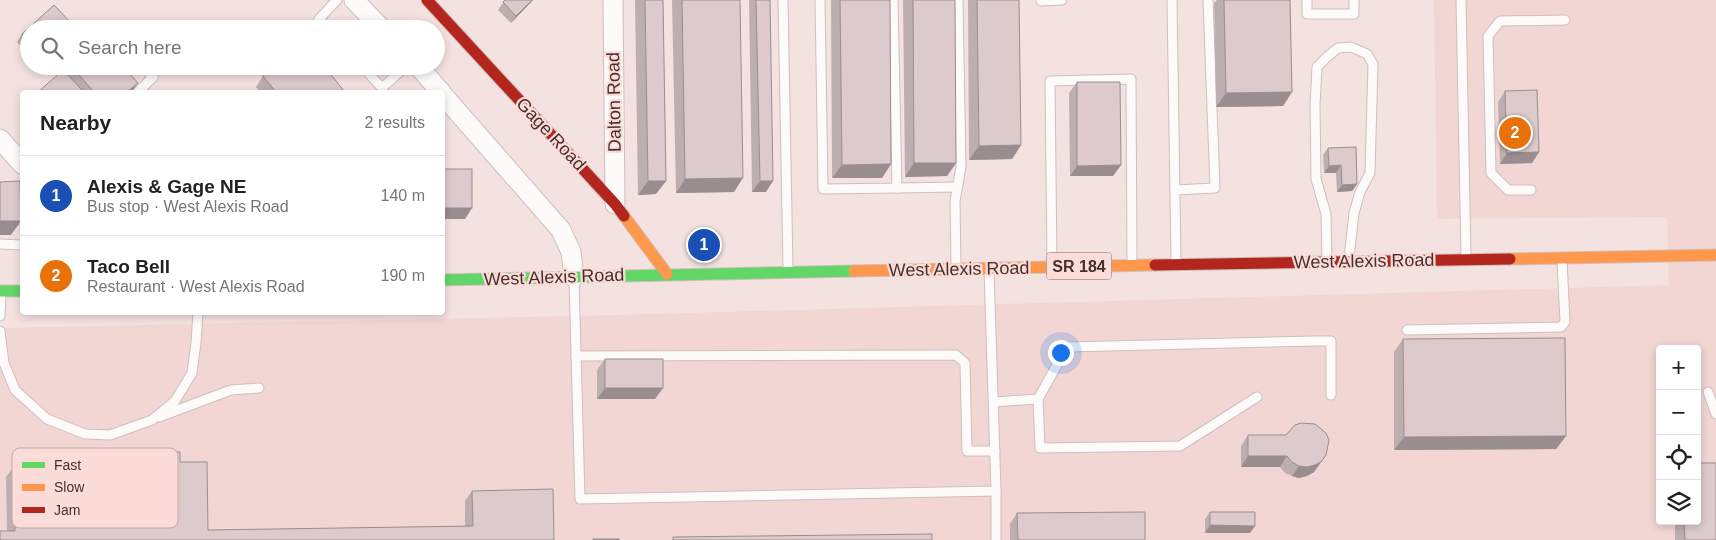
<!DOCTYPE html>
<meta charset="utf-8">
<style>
body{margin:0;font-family:Helvetica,sans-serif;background:#f6f6f6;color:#222}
.controls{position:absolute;right:15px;bottom:15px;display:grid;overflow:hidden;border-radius:5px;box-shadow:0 2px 8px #0003}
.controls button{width:45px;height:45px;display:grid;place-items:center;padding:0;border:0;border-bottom:1px solid #e0e0e0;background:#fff;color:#222;font:25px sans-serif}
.you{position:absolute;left:1060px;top:352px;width:18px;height:18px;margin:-12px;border:4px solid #fff;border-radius:50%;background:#1a73e8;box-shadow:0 0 0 8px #1a73e833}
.badge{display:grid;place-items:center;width:32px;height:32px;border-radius:50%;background:#0f766e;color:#fff;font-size:16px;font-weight:700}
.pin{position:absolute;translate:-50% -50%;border:2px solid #fff;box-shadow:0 1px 5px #0006}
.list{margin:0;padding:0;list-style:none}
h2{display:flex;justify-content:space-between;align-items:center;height:65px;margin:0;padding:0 20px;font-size:21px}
h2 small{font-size:16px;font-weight:400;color:#767676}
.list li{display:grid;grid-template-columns:32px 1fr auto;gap:15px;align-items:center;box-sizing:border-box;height:80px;padding:0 20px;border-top:1px solid #e0e0e0}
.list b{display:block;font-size:19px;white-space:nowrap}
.list p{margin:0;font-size:16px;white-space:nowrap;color:#767676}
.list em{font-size:16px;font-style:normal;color:#767676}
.icon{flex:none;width:28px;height:28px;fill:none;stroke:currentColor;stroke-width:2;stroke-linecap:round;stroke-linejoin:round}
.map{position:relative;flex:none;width:1716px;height:540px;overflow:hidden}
.search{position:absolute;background:#fff;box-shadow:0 2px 8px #0003;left:20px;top:20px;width:425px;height:55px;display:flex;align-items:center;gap:12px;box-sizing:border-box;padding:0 18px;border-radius:28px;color:#767676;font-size:19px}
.panel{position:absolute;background:#fff;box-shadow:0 2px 8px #0003;left:20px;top:90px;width:425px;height:225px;border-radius:5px}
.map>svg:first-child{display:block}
</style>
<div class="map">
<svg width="1716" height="540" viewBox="0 0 1716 540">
<rect width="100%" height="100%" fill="#f4e2e1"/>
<path fill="#f2d6d4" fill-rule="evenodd" d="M1434 0H1716V540H0V328L618 315 1669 285 1667 217 1437 219ZM1660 349H1697V521H1660Z"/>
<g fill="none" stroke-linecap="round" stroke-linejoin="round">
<g stroke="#cfbebc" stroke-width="11">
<g id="lane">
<polyline points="783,0 788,269"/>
<polyline points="820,0 823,189 897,188 893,0"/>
<polyline points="1172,0 1176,262"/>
<polyline points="1307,0 1307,14 1354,14 1354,0"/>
<polyline points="1461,0 1466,256"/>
<polyline points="1041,1 1062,0"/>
<polyline points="328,29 319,19 337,0"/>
<polyline points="362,66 382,88 406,66"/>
<polyline points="138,92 153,77 143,66"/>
<polyline points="897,188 957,187"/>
<polyline points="1175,190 1215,188 1208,0"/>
<polyline points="1531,190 1508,190 1491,173 1488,36 1500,21 1565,20"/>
<polyline points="18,204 22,221"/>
<polyline points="0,244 22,245"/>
<polyline points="1327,260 1326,214 1316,179 1315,105 1317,67 1327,57 1338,48 1351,47 1367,54 1373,64 1370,173 1360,192 1354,213 1349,258"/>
<polyline points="1052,264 1050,81 1131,79 1132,262"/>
<polyline points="956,266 955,201 961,167 958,0"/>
<polyline points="574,279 580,499 996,491 989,270"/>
<polyline points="0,316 1,294"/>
<polyline points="1407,330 1561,327 1565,322 1562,260"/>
<polyline points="0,331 4,363 15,390 47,419 85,434 110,435 152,420 175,401 192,373 196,343 198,312"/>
<polyline points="576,356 956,355 965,363 967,451 995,451"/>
<polyline points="1708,392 1716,414"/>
<polyline points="1038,399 1040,448 1180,446 1257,397"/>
<polyline points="994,402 1038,399 1067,347 1315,341 1331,341 1331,395"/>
<polyline points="159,417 231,390 259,388"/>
<polyline points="996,491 996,540"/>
</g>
</g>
<g stroke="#cfbebc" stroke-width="21">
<g id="street">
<polyline points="354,0 382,29"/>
<polyline points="613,0 615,204"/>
<polyline points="418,66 441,92"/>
<polyline points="442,94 561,230 571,252 574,277"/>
<polyline points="0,139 22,164"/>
</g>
</g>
<g stroke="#cfbebc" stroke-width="13">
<g id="fast">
<polyline points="442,280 854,271"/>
<polyline points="0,291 22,291"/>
</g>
</g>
<g stroke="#cfbebc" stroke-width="13">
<g id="slow">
<polyline points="624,216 667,274"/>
<polyline points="1510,259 1716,255"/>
<polyline points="854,271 1155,265"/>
</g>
</g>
<g stroke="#cfbebc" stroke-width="13">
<g id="jam">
<polyline points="427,0 615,204 624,216"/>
<polyline points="1155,265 1510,259"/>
</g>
</g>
<use href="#lane" stroke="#fdfbfa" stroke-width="9"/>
<use href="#street" stroke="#fdfbfa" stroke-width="19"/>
<use href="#fast" stroke="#63d668" stroke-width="11"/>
<use href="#slow" stroke="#ff974d" stroke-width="11"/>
<use href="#jam" stroke="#b3261e" stroke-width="11"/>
</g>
<g fill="#bdaeaf">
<polygon points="505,0 533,0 511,23 498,10"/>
<polygon points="635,0 663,0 666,181 656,194 638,195"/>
<polygon points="672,0 740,0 734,192 676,193"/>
<polygon points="749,0 770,0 766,192 752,192"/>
<polygon points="831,0 890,0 891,164 882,178 832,178"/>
<polygon points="903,0 955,0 956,163 947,176 905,177"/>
<polygon points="968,0 1019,0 1021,145 1012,159 969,160"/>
<polygon points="1217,0 1290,0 1292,92 1283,106 1216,107 1214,3"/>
<polygon points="54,5 73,25 70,29 29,29 29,55 17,42 22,34"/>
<polygon points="67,66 123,66 138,83 131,92 38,92 64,71"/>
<polygon points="263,76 345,92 260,92 256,87"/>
<polygon points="1077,82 1121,165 1113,176 1070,176 1069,93"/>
<polygon points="1505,91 1539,152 1532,163 1500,164 1498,102"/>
<polygon points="1328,148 1357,184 1352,191 1337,192 1336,173 1324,173 1323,155"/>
<polygon points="1403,339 1566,436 1556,449 1394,450 1394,352"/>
<polygon points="605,359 663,388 655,399 597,399 597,370"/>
<polygon points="1248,435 1326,455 1314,472 1307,476 1299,478 1292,476 1285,473 1280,467 1241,467 1241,446"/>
<polygon points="33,455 180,462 208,530 465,526 465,501 472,491 554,540 7,531 6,477 14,466 26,466"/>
<polygon points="1210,512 1250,533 1205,533 1205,519"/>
<polygon points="1017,513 1145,540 1010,540 1010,524"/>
<polygon points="1675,521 1697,521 1716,540 1675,540"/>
</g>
<g fill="#9a8d8f">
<polygon points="532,0 533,0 511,23 516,16"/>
<polygon points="138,83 131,92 127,92"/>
<polygon points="1292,92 1283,106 1216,107 1226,93"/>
<polygon points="1021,145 1012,159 969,160 979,146"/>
<polygon points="1539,152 1532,163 1500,164 1507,153"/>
<polygon points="914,163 956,163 947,176 905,177"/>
<polygon points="891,164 882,178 832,178 842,165"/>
<polygon points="1121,165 1113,176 1070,176 1077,166"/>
<polygon points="1341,165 1336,173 1324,173 1329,166"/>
<polygon points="743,178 734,192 676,193 685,179"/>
<polygon points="648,181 666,181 656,194 638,195"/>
<polygon points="760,181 773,181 766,192 752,192"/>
<polygon points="1357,184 1352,191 1337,192 1342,185"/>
<polygon points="442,208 472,208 465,219 442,219"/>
<polygon points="0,221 21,221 11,235 0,235"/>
<polygon points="605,388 663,388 655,399 597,399"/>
<polygon points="1566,436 1556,449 1394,450 1404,437"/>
<polygon points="1326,455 1314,472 1307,476 1299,478 1292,476 1299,466"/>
<polygon points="1248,456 1287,456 1280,467 1241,467"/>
<polygon points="1210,525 1255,526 1250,533 1205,533"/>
</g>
<g fill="#dccacc" stroke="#9a8d8f">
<polygon points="505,0 532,0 516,16 503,2"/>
<polygon points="645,0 663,0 666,181 648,181"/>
<polygon points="682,0 740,0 743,178 685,179"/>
<polygon points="756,0 770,0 773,181 760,181"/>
<polygon points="840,0 890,0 891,164 842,165"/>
<polygon points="913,0 955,0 956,163 914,163"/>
<polygon points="977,0 1019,0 1021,145 979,146"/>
<polygon points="1224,0 1290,0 1292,92 1226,93"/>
<polygon points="54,5 73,25 68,29 29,29 29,41 22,34"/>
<polygon points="71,66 123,66 138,83 127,92 94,92"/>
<polygon points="275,66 324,66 345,92 275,92 276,92 263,76"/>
<polygon points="63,70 84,92 38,92"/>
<polygon points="1077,82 1120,82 1121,165 1077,166"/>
<polygon points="1537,90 1539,152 1507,153 1505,91"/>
<polygon points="1356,147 1357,184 1342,185 1341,165 1329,166 1328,148"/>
<rect x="442" y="169" width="30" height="39"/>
<polygon points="20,181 21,221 0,221 0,182"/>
<polygon points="1565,338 1566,436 1404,437 1403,339"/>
<rect x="605" y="359" width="58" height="29"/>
<polygon points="1301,423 1315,424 1326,433 1329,440 1326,455 1321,462 1315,465 1307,467 1299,466 1292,462 1287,456 1248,456 1248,435 1286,435 1295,425"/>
<polygon points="180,452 180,462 207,462 208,530 473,526 472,491 553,489 554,540 0,540 0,531 15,531 14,466 33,466 33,455"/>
<polygon points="1697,463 1716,463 1716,540 1685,540 1684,521 1697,521"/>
<polygon points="1145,512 1145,540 1018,540 1017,513"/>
<polygon points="1210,512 1255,512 1255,526 1210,525"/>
<polygon points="932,534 932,540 673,540 673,537"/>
<rect x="593" y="539" width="26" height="1"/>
</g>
<g text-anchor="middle" stroke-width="4.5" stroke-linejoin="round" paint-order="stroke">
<rect fill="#fcdcd9" stroke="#7c6462" stroke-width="1" x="1046.5" y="252.5" width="65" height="27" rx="4"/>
<g font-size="16" font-weight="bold" fill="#45302f">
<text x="1079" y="272">SR 184</text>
</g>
<g font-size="18" fill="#45302f" stroke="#fcdcd9">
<text transform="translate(614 102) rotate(-91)" y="6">Dalton Road</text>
<text transform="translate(551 134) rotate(47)" y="6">Gage Road</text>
<text transform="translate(1364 261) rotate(-1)" y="6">West Alexis Road</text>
<text transform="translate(959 269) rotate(-1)" y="6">West Alexis Road</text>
<text transform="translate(554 277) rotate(-2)" y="6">West Alexis Road</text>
</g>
</g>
<rect x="12" y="448" width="166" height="80" rx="8" fill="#fcdcd9" stroke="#c5a8a6" stroke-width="1"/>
<rect x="22" y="462" width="23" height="6" fill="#63d668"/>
<rect x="22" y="484" width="23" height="7" fill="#ff974d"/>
<rect x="22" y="507" width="23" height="6" fill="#b3261e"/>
<g font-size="14" fill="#45302f">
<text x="54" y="470">Fast</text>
<text x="54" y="492">Slow</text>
<text x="54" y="515">Jam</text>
</g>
</svg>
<div class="controls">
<button>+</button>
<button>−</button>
<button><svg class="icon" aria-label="locate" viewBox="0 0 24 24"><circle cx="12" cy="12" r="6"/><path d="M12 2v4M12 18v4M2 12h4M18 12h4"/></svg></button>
<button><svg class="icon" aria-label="layers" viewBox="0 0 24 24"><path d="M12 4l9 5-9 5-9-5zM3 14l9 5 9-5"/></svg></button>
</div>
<div class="you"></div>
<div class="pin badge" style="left:704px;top:245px;background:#1a4fb4">1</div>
<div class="pin badge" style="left:1515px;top:133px;background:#e8710a">2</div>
<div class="search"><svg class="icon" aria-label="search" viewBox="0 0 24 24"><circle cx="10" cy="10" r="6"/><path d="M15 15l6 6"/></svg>Search here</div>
<section class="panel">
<h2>Nearby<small>2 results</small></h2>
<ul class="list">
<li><span class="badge" style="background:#1a4fb4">1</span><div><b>Alexis &amp; Gage NE</b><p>Bus stop · West Alexis Road</p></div><em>140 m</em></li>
<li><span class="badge" style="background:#e8710a">2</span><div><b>Taco Bell</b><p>Restaurant · West Alexis Road</p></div><em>190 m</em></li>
</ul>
</section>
</div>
